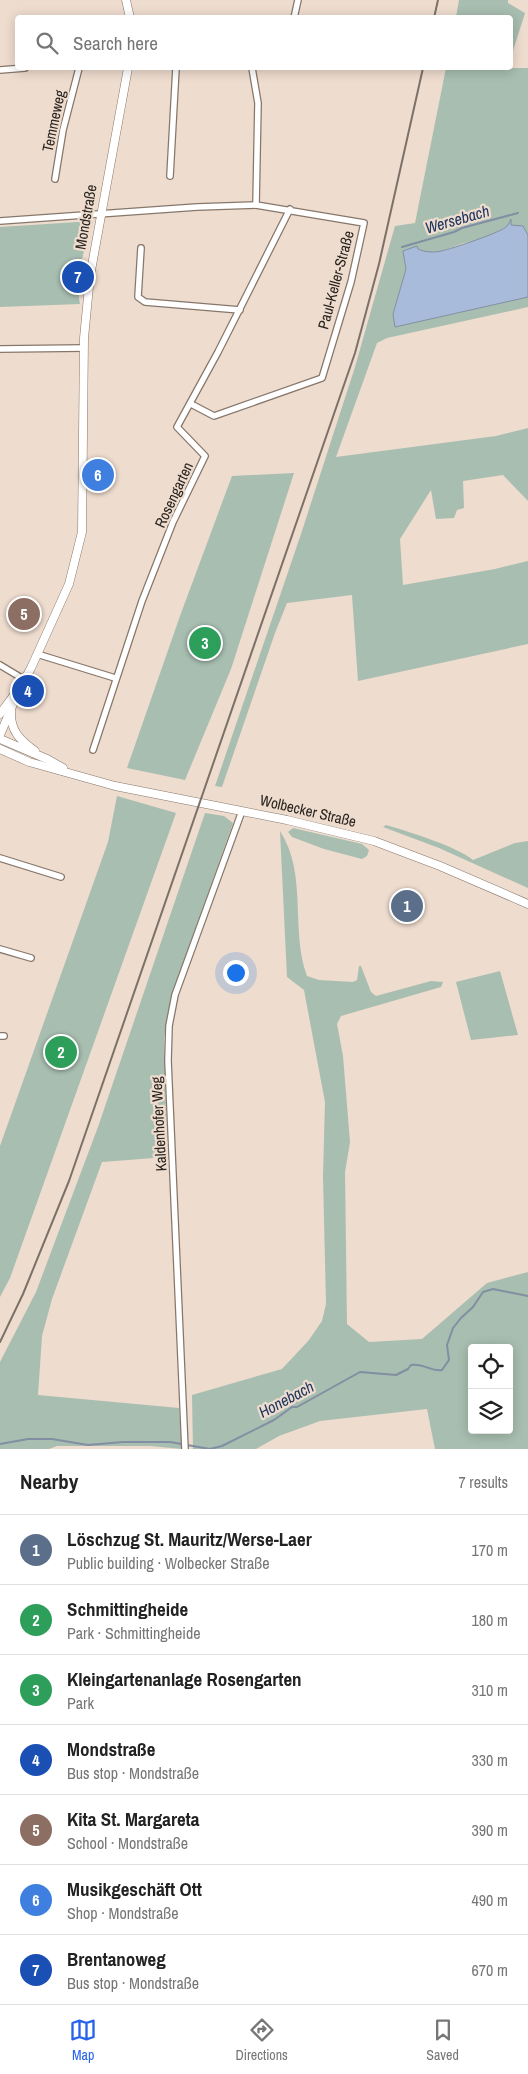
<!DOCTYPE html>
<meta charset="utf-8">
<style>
body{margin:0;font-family:"Archivo Narrow",sans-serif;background:#f6f6f6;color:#222}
.controls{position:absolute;right:15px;bottom:15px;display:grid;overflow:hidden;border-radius:5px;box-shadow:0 2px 12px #0003}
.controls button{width:45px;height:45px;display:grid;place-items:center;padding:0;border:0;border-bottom:1px solid #e0e0e0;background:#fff;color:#222;font:25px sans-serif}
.you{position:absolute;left:235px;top:972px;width:18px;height:18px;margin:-12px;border:4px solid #fff;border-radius:50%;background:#1a73e8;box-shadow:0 0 0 8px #1a73e833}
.badge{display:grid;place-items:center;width:32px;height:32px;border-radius:50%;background:#2563eb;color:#fff;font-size:16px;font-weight:700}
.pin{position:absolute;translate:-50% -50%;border:2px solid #fff;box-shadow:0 1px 5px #0006}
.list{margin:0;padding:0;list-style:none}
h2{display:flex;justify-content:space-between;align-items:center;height:65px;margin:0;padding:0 20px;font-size:21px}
h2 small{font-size:16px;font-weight:400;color:#767676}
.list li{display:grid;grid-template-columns:32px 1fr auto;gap:15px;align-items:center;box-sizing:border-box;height:70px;padding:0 20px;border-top:1px solid #e0e0e0}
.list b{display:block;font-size:19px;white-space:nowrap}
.list p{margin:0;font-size:16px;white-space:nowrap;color:#767676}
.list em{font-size:16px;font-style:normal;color:#767676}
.icon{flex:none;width:28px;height:28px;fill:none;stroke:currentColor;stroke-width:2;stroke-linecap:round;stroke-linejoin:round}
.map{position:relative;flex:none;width:528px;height:1449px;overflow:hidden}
.search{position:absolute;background:#fff;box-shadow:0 2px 12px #0003;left:15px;right:15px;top:15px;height:55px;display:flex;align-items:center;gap:12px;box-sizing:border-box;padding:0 18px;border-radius:5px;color:#767676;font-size:19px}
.sheet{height:555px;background:#fff}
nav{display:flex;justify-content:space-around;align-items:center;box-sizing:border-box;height:70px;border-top:1px solid #e0e0e0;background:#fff;font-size:14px;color:#767676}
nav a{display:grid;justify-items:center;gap:2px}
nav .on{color:#2563eb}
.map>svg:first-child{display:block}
</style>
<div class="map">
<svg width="528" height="1449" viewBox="0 0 528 1449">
<rect width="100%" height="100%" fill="#eedcce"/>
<g fill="#a8beb0" fill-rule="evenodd">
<polygon points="459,0 508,0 508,3 525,13 511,57 510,18 456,17"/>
<polygon points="446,68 528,68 528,235 523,226 507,227 480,240 464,243 439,252 422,252 418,249 403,251 406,269 393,314 395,327 528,297 528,307 387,338 377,343 336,457 496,436 528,428 528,501 503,475 463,481 464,508 457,510 454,518 436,519 431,490 400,539 403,585 495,569 528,561 528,644 358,681 352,595 287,603 275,633 222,787 215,786 301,534 355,367 395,226 415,223"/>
<path d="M93 221C85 248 74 276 80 304L0 307V227Z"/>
<polygon points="294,473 231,669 185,780 127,768 180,616 232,476"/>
<polygon points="117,796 176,813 10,1278 0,1297 0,1146 108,842"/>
<polygon points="205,813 224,816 233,823 175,987 168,1013 164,1038 167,1157 102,1162 52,1299 42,1336 38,1395 179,1408 182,1449 150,1446 57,1446 49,1449 0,1449 0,1362 36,1292 98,1127"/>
<path d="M386 825C407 831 458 847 473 860L515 843 528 841V888L439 848 383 827Z"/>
<polygon points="293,828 362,844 369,850 367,856 362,859 324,849 292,837 288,832"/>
<path d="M280 831C308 874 290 930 307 976L319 980 353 982 357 980 359 966H361L371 992 376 996 431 981 443 982 441 987 341 1016 337 1024 343 1056 350 1142 345 1172 347 1324 369 1342 422 1339 487 1283 528 1272V1449H435L427 1409 320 1421 279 1436 256 1449H193L192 1395 282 1369 309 1340 322 1321 326 1304 323 1176 325 1102 304 990 287 977ZM472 1348H509V1430H472Z"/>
<polygon points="500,971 518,1035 471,1040 456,982"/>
</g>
<path fill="#a8bbda" stroke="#828ea2" d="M511 219V225L523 226 528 235V297L395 327 393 314 406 269 403 251 417 246 418 249C424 252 434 253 441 251 451 249 503 232 507 226 509 224 510 221 511 219Z"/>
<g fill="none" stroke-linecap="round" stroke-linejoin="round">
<g stroke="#828ea2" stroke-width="2">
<polyline points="402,247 454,232 462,228 518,213"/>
<path d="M0 1444 28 1439H52L88 1445 123 1442H170L210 1449 222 1446 274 1420 292 1407H297L360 1372 396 1375 408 1369 411 1365C424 1363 431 1372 442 1370L449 1360 447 1345 453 1328 461 1318 473 1307 483 1292 493 1289 528 1296"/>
</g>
<g stroke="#87776a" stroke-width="8">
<g id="street">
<polyline points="294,18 298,0"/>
<polyline points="252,68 258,103 256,205"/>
<polyline points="0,70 25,68"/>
<polyline points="170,176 176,68"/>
<polyline points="55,179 63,130 79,68"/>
<polyline points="0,221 197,207 256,205 364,223 351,282 322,378 214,416 191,404"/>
<polyline points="141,248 138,297 145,302 240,310"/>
<polyline points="0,349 84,348"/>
<polyline points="37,654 115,678"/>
<polyline points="0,665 25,680"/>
<polyline points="93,750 142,601 173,522 205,456 177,427 218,352 290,209"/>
<polyline points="0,858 61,877"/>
<polyline points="0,949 31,958"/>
<polyline points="0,1036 4,1036"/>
<polyline points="185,1449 168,1061 169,1026 175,995 242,811"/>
</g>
</g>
<g stroke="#87776a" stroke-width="9">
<g id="secondary">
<polyline points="126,0 130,18"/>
<path d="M11 712C10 731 21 741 35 751"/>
<polyline points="0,714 14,695"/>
<polyline points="0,735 19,690 31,668 69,584 82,532 84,338 90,276 128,68"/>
<polyline points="0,739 47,759 63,768"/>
<polyline points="0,749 29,762 115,786 287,820 374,841 440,866 528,904"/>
</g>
</g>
<use href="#street" stroke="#fff" stroke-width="5.5"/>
<use href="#secondary" stroke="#fff" stroke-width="8"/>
<g stroke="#7c7168" stroke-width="2">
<polyline points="434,18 438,0"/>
<polyline points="0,1342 23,1294 69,1181 355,353 379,264 423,68"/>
</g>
</g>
<g text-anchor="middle" stroke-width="4.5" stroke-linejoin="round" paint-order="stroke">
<g font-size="15" fill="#2a241f" stroke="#eedcce">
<text transform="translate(54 121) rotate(-78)" y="5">Temmeweg</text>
<text transform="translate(86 217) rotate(-80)" y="5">Mondstraße</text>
<text transform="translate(336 280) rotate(-75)" y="5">Paul-Keller-Straße</text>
<text transform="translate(174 495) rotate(-65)" y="5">Rosengarten</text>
<text transform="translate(308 811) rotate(13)" y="5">Wolbecker Straße</text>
<text transform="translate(159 1124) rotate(-93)" y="5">Kaldenhofer Weg</text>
</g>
<g font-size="16" font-style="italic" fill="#1e3760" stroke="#eedcce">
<text transform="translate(457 219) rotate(-16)" y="6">Wersebach</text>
<text transform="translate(286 1399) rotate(-28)" y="6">Honebach</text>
</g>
</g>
</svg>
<div class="controls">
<button><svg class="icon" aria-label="locate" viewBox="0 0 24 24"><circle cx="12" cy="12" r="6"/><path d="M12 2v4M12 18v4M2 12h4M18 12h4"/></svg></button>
<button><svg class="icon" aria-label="layers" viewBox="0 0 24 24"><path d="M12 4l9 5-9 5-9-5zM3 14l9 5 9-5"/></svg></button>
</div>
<div class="you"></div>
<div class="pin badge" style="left:407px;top:906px;background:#5c6f8a">1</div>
<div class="pin badge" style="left:61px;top:1052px;background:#2e9e5b">2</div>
<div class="pin badge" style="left:205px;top:643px;background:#2e9e5b">3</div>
<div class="pin badge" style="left:28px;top:691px;background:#1a4fb4">4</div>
<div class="pin badge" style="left:24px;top:614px;background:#8d6e63">5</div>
<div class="pin badge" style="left:98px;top:475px;background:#3f7fe0">6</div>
<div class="pin badge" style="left:78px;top:277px;background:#1a4fb4">7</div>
<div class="search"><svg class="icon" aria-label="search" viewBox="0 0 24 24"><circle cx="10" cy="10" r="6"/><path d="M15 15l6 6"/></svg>Search here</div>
</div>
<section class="sheet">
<h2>Nearby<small>7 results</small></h2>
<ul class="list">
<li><span class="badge" style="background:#5c6f8a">1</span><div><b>Löschzug St. Mauritz/Werse-Laer</b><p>Public building · Wolbecker Straße</p></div><em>170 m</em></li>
<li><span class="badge" style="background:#2e9e5b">2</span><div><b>Schmittingheide</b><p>Park · Schmittingheide</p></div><em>180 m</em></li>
<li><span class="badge" style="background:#2e9e5b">3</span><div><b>Kleingartenanlage Rosengarten</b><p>Park</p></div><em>310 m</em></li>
<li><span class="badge" style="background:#1a4fb4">4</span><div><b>Mondstraße</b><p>Bus stop · Mondstraße</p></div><em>330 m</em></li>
<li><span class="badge" style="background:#8d6e63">5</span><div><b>Kita St. Margareta</b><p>School · Mondstraße</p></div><em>390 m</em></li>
<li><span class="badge" style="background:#3f7fe0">6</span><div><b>Musikgeschäft Ott</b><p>Shop · Mondstraße</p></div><em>490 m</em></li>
<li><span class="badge" style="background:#1a4fb4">7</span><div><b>Brentanoweg</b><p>Bus stop · Mondstraße</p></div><em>670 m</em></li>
</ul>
</section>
<nav>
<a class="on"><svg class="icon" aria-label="map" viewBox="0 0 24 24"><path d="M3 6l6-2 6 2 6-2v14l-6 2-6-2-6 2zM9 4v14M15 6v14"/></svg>Map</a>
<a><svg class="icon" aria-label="directions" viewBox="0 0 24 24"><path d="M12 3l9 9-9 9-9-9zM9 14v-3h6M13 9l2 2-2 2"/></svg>Directions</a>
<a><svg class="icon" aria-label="saved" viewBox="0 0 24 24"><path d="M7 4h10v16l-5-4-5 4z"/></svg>Saved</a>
</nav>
